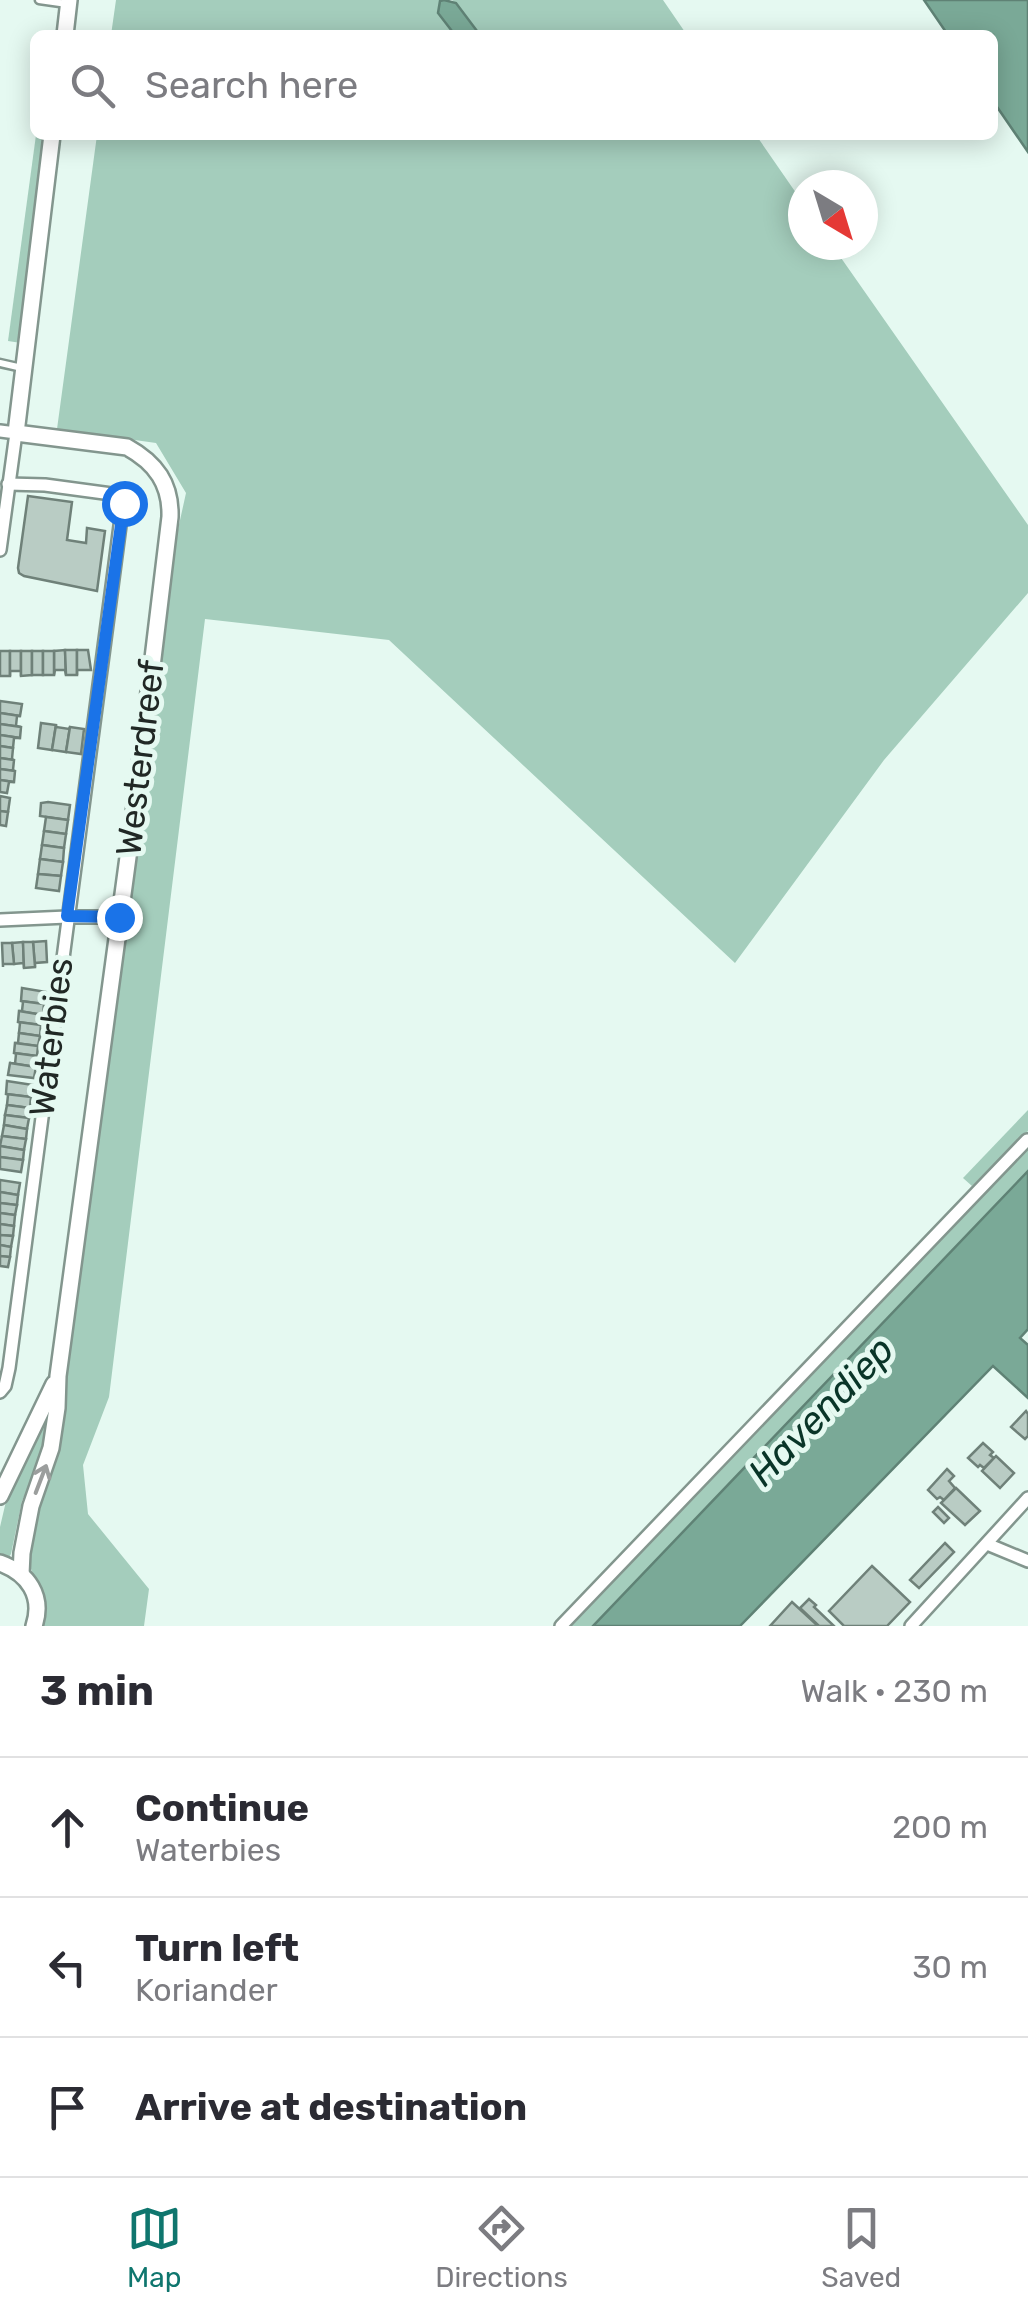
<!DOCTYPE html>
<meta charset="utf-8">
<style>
body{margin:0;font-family:Rubik,sans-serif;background:#f7f7f7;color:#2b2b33}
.compass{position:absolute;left:788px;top:170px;width:90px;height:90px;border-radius:50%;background:#fff;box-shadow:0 5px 25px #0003;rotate:142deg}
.stop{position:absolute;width:30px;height:30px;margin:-22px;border:8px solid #1a73e8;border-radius:50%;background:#fff}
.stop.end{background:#1a73e8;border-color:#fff;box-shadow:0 2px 10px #0008}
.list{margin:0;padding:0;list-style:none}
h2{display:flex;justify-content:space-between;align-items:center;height:130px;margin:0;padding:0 40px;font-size:42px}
h2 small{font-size:32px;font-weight:400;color:#7c7c81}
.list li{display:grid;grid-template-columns:65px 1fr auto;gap:30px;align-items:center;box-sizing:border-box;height:140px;padding:0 40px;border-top:2px solid #e1e1e2}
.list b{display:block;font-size:38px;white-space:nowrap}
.list p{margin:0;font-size:32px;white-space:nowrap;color:#7c7c81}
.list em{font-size:32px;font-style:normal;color:#7c7c81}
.icon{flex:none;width:55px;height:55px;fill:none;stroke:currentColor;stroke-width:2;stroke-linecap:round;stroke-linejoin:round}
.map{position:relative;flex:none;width:1028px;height:1626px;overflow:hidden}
.search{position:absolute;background:#fff;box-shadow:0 5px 25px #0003;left:30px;right:30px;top:30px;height:110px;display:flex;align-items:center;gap:25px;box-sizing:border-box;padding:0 35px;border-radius:15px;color:#7c7c81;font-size:38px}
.sheet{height:550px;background:#fff}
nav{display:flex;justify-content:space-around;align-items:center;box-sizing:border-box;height:140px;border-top:2px solid #e1e1e2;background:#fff;font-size:28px;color:#7c7c81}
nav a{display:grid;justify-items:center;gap:5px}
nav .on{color:#0f766e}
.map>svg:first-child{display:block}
</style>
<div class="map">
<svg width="1028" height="1626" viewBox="0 0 1028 1626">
<rect width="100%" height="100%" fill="#e5f9f1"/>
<g fill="#a4cdbc">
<polygon points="116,0 444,0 440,2 438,13 455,35 111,35"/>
<polygon points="452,0 663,0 687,35 480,35 456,3"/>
<polygon points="36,135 50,135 21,343 8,341"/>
<polygon points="97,135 756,135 803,203 803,245 832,245 1028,525 1028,593 884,760 735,963 389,640 205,619 109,1397 83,1465 88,1514 149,1589 144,1626 40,1626 38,1587 28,1561 38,1503 52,1471 55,1455 171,561 186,493 156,443 57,429"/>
<polygon points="1028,1110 1028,1131 972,1186 963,1178"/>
<polygon points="1028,1144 1028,1171 593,1626 569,1626 778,1410"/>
<polygon points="53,1403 43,1457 22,1501 11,1554 9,1557 0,1555 0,1527 7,1497"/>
</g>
<g fill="#7aa997" stroke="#5f8275" stroke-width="2.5">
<polygon points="444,0 456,3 480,35 455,35 438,13 440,1"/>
<polygon points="924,0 1028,0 1028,152 993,101 993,35 948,35"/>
<polygon points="1028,1171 1028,1329 1020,1338 1028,1345 1028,1398 993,1366 740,1626 593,1626"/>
</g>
<g fill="#b9ccc4" stroke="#6f8179" stroke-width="2.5">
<polygon points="28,496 72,502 67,540 86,543 87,528 105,531 97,591 24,576 19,573 18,568"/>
<polygon points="65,650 66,675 65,670 55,670 54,675 54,651"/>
<polygon points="65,650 77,650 77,675 66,675"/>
<polygon points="77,650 88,650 91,670 77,670 77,675"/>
<rect x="0" y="651" width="10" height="25"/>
<polygon points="10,651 21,651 21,676 21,671 10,671 10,676"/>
<polygon points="21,651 32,651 32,675 21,676"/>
<rect x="32" y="651" width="11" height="24"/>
<rect x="43" y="651" width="11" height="24"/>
<polygon points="0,701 22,704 20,716 0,713"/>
<polygon points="0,713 20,716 17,716 16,726 21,727 0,724"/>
<polygon points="41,723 56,725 52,750 38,748"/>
<polygon points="0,724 21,727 20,738 0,735"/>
<polygon points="56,725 56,727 69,729 70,727 66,752 52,750"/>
<polygon points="70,727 84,729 81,754 66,752"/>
<polygon points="0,735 20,738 14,738 13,748 0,746"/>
<polygon points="0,746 13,748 12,759 14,760 0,758"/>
<polygon points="0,758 14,760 13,770 15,771 0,769"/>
<polygon points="0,769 15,771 14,782 0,780"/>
<polygon points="0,780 14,782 9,782 7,793 0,792"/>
<polygon points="0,796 10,798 8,812 0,811"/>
<polygon points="48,802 70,805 68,820 40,816 41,803"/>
<polygon points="0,811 8,812 6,826 0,825"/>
<polygon points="46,817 68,820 66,834 44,831"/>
<polygon points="44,831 66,834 64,848 42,845"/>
<polygon points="42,845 64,848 63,862 40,859"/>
<polygon points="40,859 63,862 61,876 38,874"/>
<polygon points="38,874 61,876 59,891 36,888"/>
<polygon points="46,941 47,962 35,963 35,967 33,942"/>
<polygon points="23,942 24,968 24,963 14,964 12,943"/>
<polygon points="23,942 33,942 35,967 24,968"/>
<polygon points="2,943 12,943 14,964 3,964 3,967"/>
<polygon points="22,988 46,992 44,1004 21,1001"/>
<polygon points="21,1001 44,1004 43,1015 19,1011 22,1011 23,1002"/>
<polygon points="19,1011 43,1015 41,1025 18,1022"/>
<polygon points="18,1022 41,1025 40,1036 19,1033 20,1023"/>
<polygon points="19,1033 40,1036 38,1046 15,1043 18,1043"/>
<polygon points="15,1043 38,1046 37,1056 14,1053"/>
<polygon points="14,1053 37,1056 36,1067 10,1063 15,1064 16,1054"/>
<polygon points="10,1063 36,1067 34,1078 8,1075"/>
<polygon points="7,1081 33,1085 31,1097 6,1094"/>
<polygon points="6,1094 31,1097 30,1108 7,1105 8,1095"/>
<polygon points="7,1105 30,1108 29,1118 5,1115"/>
<polygon points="5,1115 29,1118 27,1129 4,1125"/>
<polygon points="4,1125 27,1129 26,1139 2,1136"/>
<polygon points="2,1136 26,1139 24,1150 0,1146"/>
<polygon points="0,1146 24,1150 23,1160 0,1157"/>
<polygon points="0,1157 23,1160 21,1172 0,1169"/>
<polygon points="0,1180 20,1183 18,1195 0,1192"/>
<polygon points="0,1192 18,1195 17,1205 0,1203"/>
<polygon points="0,1203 17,1205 15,1215 0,1213"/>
<polygon points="0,1213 15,1215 14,1226 0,1224"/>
<polygon points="0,1224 14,1226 13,1236 0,1235"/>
<polygon points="0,1235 13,1236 11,1247 0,1245"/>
<polygon points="0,1245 11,1247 10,1257 0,1256"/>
<polygon points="0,1256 10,1257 8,1267 0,1266"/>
<polygon points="1026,1411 1028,1414 1028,1436 1025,1439 1011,1427"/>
<polygon points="983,1443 993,1452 990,1455 994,1458 984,1468 980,1465 978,1467 968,1458"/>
<polygon points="996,1456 1014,1473 1000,1488 982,1471"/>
<polygon points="947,1469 954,1476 949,1481 955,1488 944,1500 940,1497 937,1499 928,1490"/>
<polygon points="956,1488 980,1511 965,1525 941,1503"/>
<polygon points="938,1507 949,1518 944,1523 933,1512"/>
<polygon points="945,1543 954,1552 919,1588 910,1580"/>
<polygon points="872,1566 910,1602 887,1626 844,1626 829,1611"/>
<polygon points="809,1599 816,1605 814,1607 834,1626 819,1626 800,1608"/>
<polygon points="792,1602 818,1626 770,1626"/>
</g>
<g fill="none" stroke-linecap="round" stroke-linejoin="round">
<g stroke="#83968e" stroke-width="11">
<g id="lane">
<polyline points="39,0 67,4"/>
<polyline points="0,363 22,368"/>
</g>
</g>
<g stroke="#83968e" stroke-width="16">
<g id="street">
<polyline points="0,431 16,433 0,550"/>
<polyline points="0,920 67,917 119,917"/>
<polyline points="0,1392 5,1386 9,1368 123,503 119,495 45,485 8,484"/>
<polyline points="987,1544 1028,1561"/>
<polyline points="561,1626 1027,1140"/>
<polyline points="911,1626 1028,1498"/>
</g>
</g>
<g stroke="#83968e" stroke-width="20">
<g id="secondary">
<polyline points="65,35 69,0"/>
<polyline points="0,1496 54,1384"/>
<path d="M0 1563C28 1573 44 1596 34 1626"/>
<path d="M21 1574 22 1553 31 1506 51 1448 57 1408 58 1376 138 783 170 517C171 484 156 463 127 447L16 433 52 135"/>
</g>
</g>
<use href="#lane" stroke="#fff" stroke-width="6"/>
<use href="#street" stroke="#fff" stroke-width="11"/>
<use href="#secondary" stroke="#fff" stroke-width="15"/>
</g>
<defs><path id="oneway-shaft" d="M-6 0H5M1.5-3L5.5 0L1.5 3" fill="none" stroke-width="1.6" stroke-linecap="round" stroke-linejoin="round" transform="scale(2.5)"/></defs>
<use stroke="#9b9e9d" href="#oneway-shaft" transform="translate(41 1479) rotate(-69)"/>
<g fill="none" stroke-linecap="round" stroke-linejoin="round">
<polyline stroke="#1a73e8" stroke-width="12" points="119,917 67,916 124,503"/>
</g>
<g text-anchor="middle" stroke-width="10" stroke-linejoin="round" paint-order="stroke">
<g font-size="35" fill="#212825" stroke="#e5f9f1">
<text transform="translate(140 758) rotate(-83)" y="12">Westerdreef</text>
<text transform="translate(51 1037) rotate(-83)" y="12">Waterbies</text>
</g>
<g font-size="38" font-style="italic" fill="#093528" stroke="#e5f9f1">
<text transform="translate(821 1411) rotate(-46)" y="13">Havendiep</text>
</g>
</g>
</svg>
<svg class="compass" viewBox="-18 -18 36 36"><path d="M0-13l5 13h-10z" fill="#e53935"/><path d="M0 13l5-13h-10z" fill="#7c7c81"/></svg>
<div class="stop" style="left:124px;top:503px"></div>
<div class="stop end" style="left:119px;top:917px"></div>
<div class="search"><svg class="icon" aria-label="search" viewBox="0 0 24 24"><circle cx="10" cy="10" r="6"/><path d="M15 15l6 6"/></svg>Search here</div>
</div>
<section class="sheet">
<h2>3 min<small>Walk · 230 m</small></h2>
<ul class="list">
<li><svg class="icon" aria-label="ahead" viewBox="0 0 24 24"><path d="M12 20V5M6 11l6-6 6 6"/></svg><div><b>Continue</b><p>Waterbies</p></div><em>200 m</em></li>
<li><svg class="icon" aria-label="left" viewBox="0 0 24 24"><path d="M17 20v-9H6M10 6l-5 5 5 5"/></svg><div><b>Turn left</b><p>Koriander</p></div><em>30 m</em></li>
<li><svg class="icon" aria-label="arrive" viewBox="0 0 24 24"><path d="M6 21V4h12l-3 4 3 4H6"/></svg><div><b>Arrive at destination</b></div></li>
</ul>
</section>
<nav>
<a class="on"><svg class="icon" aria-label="map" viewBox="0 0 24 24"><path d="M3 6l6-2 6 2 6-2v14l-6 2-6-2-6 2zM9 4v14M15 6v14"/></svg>Map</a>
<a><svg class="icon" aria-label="directions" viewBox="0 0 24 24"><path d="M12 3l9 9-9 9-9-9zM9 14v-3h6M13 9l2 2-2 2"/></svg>Directions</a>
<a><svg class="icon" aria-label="saved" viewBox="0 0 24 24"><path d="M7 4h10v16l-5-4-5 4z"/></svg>Saved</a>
</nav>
